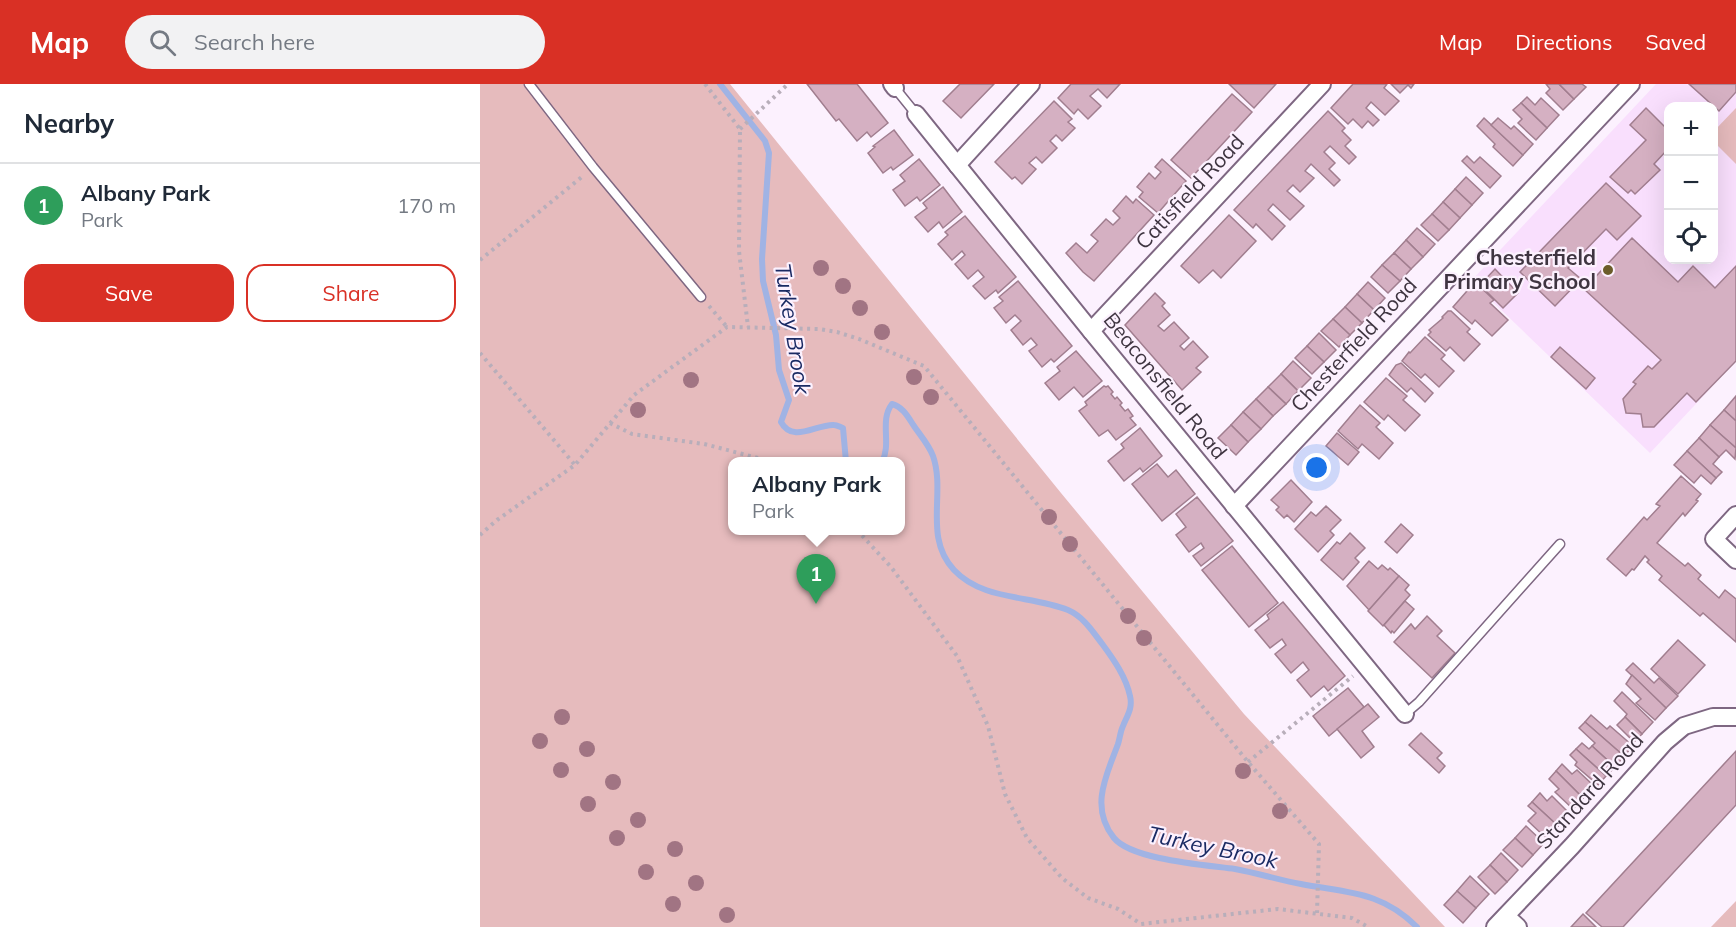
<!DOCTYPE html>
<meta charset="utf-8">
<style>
body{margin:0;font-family:Mulish,sans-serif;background:#f2f2f3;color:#1f2937}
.controls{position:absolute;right:18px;top:18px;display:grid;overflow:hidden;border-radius:12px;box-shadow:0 6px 24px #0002}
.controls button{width:54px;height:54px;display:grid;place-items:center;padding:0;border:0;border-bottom:2px solid #e0e1e3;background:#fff;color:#1f2937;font:30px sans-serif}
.you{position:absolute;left:837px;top:384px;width:21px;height:21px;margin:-15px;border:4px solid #fff;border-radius:50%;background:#1a73e8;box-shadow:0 0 0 9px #1a73e833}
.badge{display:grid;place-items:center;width:39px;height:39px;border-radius:50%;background:#d93025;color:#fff;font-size:20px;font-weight:700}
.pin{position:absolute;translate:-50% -50px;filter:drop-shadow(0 2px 3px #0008)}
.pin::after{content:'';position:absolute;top:32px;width:21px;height:18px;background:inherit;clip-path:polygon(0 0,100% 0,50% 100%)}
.popup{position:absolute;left:248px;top:373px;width:177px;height:78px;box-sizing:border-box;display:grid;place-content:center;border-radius:12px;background:#fff;filter:drop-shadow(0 2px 4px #0005);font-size:20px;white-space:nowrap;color:#747a83}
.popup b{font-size:22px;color:#1f2937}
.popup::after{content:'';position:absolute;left:50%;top:100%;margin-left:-12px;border:12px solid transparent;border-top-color:#fff}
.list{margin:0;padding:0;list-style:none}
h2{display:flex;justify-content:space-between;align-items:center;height:78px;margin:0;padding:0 24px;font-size:26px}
h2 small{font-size:20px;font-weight:400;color:#747a83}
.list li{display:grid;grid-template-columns:39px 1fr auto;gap:18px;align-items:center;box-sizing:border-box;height:84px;padding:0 24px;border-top:2px solid #e0e1e3}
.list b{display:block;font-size:22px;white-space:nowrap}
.list p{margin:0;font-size:20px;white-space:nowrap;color:#747a83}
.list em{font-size:20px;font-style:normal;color:#747a83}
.actions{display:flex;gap:12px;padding:18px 24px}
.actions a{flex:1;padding:14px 0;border:2px solid #d93025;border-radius:18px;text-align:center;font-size:21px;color:#d93025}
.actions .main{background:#d93025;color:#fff}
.icon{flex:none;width:33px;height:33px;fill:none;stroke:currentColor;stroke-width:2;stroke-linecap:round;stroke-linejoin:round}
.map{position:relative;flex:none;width:1256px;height:843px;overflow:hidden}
header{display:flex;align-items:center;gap:36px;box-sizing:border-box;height:84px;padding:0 30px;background:#d93025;color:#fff}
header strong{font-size:28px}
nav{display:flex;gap:33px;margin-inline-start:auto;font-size:21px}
.search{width:420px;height:54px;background:#f2f2f3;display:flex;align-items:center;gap:15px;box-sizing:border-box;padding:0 21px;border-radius:33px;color:#747a83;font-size:22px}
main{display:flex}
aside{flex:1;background:#fff}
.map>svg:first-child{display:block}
</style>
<header>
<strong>Map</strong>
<div class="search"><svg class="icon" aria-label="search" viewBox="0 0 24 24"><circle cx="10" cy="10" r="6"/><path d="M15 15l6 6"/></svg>Search here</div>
<nav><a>Map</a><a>Directions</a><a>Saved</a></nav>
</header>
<main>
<aside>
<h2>Nearby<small></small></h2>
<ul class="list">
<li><span class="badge" style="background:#2e9e5b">1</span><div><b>Albany Park</b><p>Park</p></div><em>170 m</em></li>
</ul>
<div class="actions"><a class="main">Save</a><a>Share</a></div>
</aside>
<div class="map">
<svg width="1256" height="843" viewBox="0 0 1256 843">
<rect width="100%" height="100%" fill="#fcf1fe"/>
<path fill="#f9dffd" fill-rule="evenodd" d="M1176 0H1256V277L1170 369 991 197ZM1188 22H1234V176H1188Z"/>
<g fill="#e6bbbd" fill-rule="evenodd">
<path d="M0 0H250L581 409 764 630 965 843H0ZM252 378H420V446H252Z"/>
<polygon points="1256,24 1256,80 1234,58 1234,47"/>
<polygon points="1256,817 1256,843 1231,843"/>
</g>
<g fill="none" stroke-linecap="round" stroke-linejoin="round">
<g stroke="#a0b3e4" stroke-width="6">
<path d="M240 0 285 57 289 69 282 175 283 197 296 251 299 286 309 316 301 338C313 360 336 340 354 341 357 341 360 343 363 344L366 378"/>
<path d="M402 378C412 359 399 337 412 320 423 323 428 333 434 342 440 351 449 361 453 372 466 409 443 453 474 486 503 517 551 511 588 526 604 533 613 548 623 561 634 576 646 593 650 612 653 624 647 632 643 642 640 648 640 654 638 660 627 690 609 723 634 754 652 776 726 781 755 785 777 789 799 796 821 800 868 809 901 807 937 843"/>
</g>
</g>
<g fill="#d5b0c2" stroke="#a17e8f" stroke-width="1.5">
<polygon points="327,0 377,0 408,39 391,53 387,48 377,57 359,35 356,37"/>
<polygon points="480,0 514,0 481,34 463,17"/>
<polygon points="591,0 640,0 627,14 618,5 610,12 621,22 608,35 598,25 594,30 578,14"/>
<polygon points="749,0 796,0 774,24"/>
<polygon points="873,0 907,0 904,4 919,17 905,31 891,18 886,24 899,36 893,42 888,37 882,44 873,35 868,40 851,24"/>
<polygon points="911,0 934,0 931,4 928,1 920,9"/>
<polygon points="1066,0 1079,0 1094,15 1083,26 1066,9 1070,5"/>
<polygon points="1079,0 1102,0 1106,3 1094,15"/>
<polygon points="1209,0 1256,0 1256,8 1239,27"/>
<polygon points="752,10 772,28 711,94 691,76"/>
<polygon points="1047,13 1055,21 1061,14 1079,31 1067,44 1041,19"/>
<polygon points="574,17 592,35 588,38 595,44 582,57 576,51 570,57 577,64 562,79 556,73 549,79 556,85 542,100 535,93 532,95 515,78"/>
<polygon points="1041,19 1067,44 1056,56 1038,39 1042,35 1033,26"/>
<polygon points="1166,24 1188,46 1188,65 1174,80 1180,86 1155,110 1151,106 1148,109 1130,93 1166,56 1150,41"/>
<polygon points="848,27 865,44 862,47 871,56 865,62 876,73 869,80 850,62 844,68 855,79 849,85 860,96 854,102 831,80 825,87 834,94 820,108 813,101 807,107 824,122 810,136 793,120 788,126 805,142 792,156 776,140 773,144 754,126"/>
<polygon points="1004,34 1043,71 1033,82 1013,63 1015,60 997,42"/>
<polygon points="1018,34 1031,45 1034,42 1053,60 1043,71 1011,41"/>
<polygon points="414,46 433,71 413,86 411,83 403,89 388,69 395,63 393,62"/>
<polygon points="987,72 994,79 1000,73 1021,92 1010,104 982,77"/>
<polygon points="439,75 460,101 440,117 437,113 425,122 413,106 425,97 420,91"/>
<polygon points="682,75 706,97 678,129 659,113 663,108 657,103 669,89 675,95 681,88 675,83"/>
<polygon points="986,93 1003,109 992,121 975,105"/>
<polygon points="1126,99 1161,132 1137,156 1126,145 1088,184 1101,195 1075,222 1040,188"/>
<polygon points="463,103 482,128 463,144 459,138 448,148 435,133 447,124 443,119"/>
<polygon points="975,105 992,121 980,134 963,118"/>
<polygon points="646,112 653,119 656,115 674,131 614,197 603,188 586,169 596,159 607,169 618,157 611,151 626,135 633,141 640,134 633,127"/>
<polygon points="963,118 980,134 969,146 952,130"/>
<polygon points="952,130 969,146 958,157 941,141"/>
<polygon points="749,131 776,157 741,194 733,186 719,199 701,182"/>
<polygon points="485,132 536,193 518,209 516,206 505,215 493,202 504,193 498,186 488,195 475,180 485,171 482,167 472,176 458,160 468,151 465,148"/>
<polygon points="937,144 955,160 943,173 926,156"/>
<polygon points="1152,154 1198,198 1213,182 1235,204 1256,182 1256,277 1216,318 1207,309 1174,343 1163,343 1161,330 1146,329 1143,315 1156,300 1153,298 1168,282 1172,285 1181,276 1104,205"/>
<polygon points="926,156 943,173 931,185 914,169"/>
<polygon points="914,169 931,185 920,197 902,181"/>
<polygon points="902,181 920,197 908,209 891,193"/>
<polygon points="1015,185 1038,209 1023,224 1000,201"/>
<polygon points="538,197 592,262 574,278 571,275 562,283 549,267 557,261 551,254 543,261 531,246 541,237 535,231 526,239 514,224 523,217 519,213"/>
<polygon points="888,198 905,214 894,226 877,210"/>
<polygon points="994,199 996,199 1014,216 1010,219 1028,236 1012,252 995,236 992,240 973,223"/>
<polygon points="675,209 685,219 682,222 690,231 678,242 684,247 694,238 709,254 700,262 704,266 713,257 728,273 716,284 721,288 702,306 645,241"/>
<polygon points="877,210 894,226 882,239 865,223"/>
<polygon points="865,223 882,239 870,251 853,235"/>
<polygon points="968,227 971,227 990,245 987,248 1000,260 984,277 970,263 966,267 948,251 951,248 949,246 963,234 962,233"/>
<polygon points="853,235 870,251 859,263 841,247"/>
<polygon points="839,249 856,266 844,278 827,262"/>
<polygon points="945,253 965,271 961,275 974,287 959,303 945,290 941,294 922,277 929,268 930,269"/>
<polygon points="827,262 844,278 832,290 815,274"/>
<polygon points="1080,263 1115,294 1106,305 1071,273"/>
<polygon points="596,267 622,297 603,313 594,303 579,316 565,299 580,287 577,283"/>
<polygon points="813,277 831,294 818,307 801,290"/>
<polygon points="921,279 953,309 945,318 931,304 927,308 909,291 916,281"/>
<polygon points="801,290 818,307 806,320 788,303"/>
<polygon points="906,294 927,312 923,316 940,331 925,347 908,331 904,336 884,318"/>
<polygon points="624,302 626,303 628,302 633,308 631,310 635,315 637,313 642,319 640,321 645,327 648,325 653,332 650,334 656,341 636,356 628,346 619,352 599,327 607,321 605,318"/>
<polygon points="788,303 806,320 793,332 776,315"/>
<polygon points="1256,312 1256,337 1244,326"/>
<polygon points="776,315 793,332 781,345 763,328"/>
<polygon points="880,321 900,339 896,343 913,359 899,375 882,360 878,365 858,347"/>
<polygon points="1244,326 1256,337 1256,364 1230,341"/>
<polygon points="763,328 781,345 768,358 751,341"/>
<polygon points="751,341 768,358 756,371 738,354"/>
<polygon points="1230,341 1256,364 1255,375 1246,366 1239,373 1219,354"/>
<polygon points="660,344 682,372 663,388 660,384 644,397 628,377 644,364 641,360"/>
<polygon points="857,349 879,368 868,381 846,362"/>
<polygon points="1219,354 1239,373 1233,380 1242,388 1236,394 1207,367"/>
<polygon points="1207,367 1236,394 1231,400 1221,391 1214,399 1194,381"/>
<polygon points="677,380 688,393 696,386 715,410 682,437 652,400"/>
<polygon points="1201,392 1221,410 1216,416 1218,417 1205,432 1203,429 1177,459 1205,482 1208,479 1221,491 1218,495 1239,514 1245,506 1256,515 1256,558 1223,529 1220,532 1179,496 1182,492 1167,478 1169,476 1165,472 1154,486 1152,485 1146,492 1127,475 1164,433 1167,436 1180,422 1176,420"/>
<polygon points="811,396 832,418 814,438 807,431 804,434 796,426 799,423 791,416"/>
<polygon points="717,413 753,457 721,482 713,472 724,464 721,459 709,468 696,451 706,443 696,430"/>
<polygon points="846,422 861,436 850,447 854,451 838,468 815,445 831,428 836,432"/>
<polygon points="921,440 933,451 917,469 905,458"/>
<polygon points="870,449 885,464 875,474 879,478 863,496 841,476 857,458 860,460"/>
<polygon points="752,462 798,519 769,543 722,486"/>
<polygon points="889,477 898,485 902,481 908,486 910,484 919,492 889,526 867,502"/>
<polygon points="919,492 929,501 925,506 930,511 903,542 888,527"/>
<polygon points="925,517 934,525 914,549 912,547 911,549 904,541"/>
<polygon points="803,518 865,592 848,607 844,602 831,613 817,596 829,586 823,578 811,589 795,570 806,561 802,555 790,564 775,546 789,535 787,531"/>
<polygon points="947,532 962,547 957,552 975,569 952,594 914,558 931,540 935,545"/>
<polygon points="1198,556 1225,581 1198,610 1171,585"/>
<polygon points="1153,579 1174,599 1179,594 1198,612 1186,624 1146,586"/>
<polygon points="1152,591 1186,624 1175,636 1156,619 1161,615 1146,600"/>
<polygon points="868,604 884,623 849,652 833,632"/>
<polygon points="1142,608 1173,638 1162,650 1145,633 1147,630 1134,617"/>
<polygon points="888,620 899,633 882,647 894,663 881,674 857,645"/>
<polygon points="1111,631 1127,645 1130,642 1153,662 1144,672 1105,638"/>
<polygon points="1145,633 1162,650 1154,658 1137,641"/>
<polygon points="1105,638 1144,672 1135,683 1112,662 1115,659 1099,644"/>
<polygon points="941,649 962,669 957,674 965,682 959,689 929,661"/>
<polygon points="1102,659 1109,665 1112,662 1135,683 1126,692 1096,665"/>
<polygon points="1096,665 1126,692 1118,701 1095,681 1097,678 1090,671"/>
<polygon points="1256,667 1256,721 1143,843 1122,843 1106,829"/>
<polygon points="1082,680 1092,690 1097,686 1114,702 1103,714 1076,687"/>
<polygon points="1076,687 1103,714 1093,725 1075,708 1079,705 1069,695"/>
<polygon points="1060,709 1067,717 1072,712 1089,729 1078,742 1052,718"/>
<polygon points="1052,718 1078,742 1066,754 1048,737 1056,729 1048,722"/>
<polygon points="1046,742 1064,759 1053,771 1035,754"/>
<polygon points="1035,754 1053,771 1042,783 1023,766"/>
<polygon points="1021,769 1038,786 1027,798 1010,781"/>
<polygon points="1010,781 1027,798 1015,810 998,793"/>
<polygon points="990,792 1009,810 996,824 977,807"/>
<polygon points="977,807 996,824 983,839 964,821"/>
<polygon points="1103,830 1116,843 1091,843"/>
</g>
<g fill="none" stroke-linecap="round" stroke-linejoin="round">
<g stroke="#7e6782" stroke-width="11">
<g id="lane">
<polyline points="49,0 113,83 221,213"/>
<polyline points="415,4 436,30"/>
<polyline points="925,630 939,618 1080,460"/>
</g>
</g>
<g stroke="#7e6782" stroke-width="20">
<g id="street">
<polyline points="412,0 415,4"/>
<polyline points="436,30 611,247 925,630"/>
<polyline points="477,81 551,0"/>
<polyline points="611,247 842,0"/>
<polyline points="754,422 1151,0"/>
<polyline points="1256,431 1234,455 1256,476"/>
<polyline points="1026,832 1038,843"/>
<polyline points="1015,843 1092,762 1185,658 1204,642 1233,633 1256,633"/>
</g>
</g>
<g stroke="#b8aeba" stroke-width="4" stroke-dasharray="3 4.5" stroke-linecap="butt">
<polyline points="225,0 260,45 259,167 268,243"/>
<polyline points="260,45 308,0"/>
<polyline points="0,176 103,92"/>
<polyline points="229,222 247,243"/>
<polyline points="0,269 95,381"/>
<polyline points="130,339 152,350 224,360 282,375 286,378"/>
<polyline points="377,446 411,483 477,572 508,642 525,710 547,754 582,794 608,814 638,825 661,840 798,825 872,834 888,843"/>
<polyline points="0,451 17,436 95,381 154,311 247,243 339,245 357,248 379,255 444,282 768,678 839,760 837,829"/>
<polyline points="768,678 873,592"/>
</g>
<use href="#lane" stroke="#fff" stroke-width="8"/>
<use href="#street" stroke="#fff" stroke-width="16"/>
</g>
<g fill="#a17483">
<circle cx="341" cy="184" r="8"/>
<circle cx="363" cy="202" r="8"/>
<circle cx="380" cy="224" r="8"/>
<circle cx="402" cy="248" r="8"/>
<circle cx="434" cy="293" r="8"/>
<circle cx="211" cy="296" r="8"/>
<circle cx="451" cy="313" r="8"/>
<circle cx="158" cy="326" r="8"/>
<circle cx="569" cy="433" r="8"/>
<circle cx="590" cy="460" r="8"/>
<circle cx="648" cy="532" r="8"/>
<circle cx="664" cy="554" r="8"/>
<circle cx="82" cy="633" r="8"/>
<circle cx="60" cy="657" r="8"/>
<circle cx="107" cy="665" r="8"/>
<circle cx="81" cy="686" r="8"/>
<circle cx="763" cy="687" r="8"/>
<circle cx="133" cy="698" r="8"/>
<circle cx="108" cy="720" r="8"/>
<circle cx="800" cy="727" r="8"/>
<circle cx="158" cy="736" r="8"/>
<circle cx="137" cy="754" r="8"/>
<circle cx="195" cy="765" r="8"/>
<circle cx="166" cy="788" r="8"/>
<circle cx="216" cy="799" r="8"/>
<circle cx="193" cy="820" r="8"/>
<circle cx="247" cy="831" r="8"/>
</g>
<circle fill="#6b5d2a" stroke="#fcf1fe" stroke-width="2" cx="1128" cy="186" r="6"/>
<g text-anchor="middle" stroke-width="4.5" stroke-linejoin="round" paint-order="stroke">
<g font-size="21" fill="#3f3541" stroke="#fcf1fe">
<text transform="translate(710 108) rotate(-47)" y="7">Catisfield Road</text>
<text transform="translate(874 261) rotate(-47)" y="7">Chesterfield Road</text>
<text transform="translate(685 302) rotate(51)" y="7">Beaconsfield Road</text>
<text transform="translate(1110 707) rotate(-48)" y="7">Standard Road</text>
</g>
<g font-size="21" font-weight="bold" fill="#3f3541" stroke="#fcf1fe" text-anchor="end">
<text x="1116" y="181">Chesterfield<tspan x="1116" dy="24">Primary School</tspan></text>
</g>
<g font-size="22" font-style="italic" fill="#1a2a63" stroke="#fcf1fe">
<text transform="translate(313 245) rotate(81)" y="8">Turkey Brook</text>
<text transform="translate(733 763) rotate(12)" y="8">Turkey Brook</text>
</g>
</g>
</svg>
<div class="controls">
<button>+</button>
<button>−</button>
<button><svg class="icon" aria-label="locate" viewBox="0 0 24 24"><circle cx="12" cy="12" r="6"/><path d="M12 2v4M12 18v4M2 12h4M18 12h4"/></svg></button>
</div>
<div class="you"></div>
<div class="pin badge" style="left:336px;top:520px;background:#2e9e5b">1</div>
<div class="popup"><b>Albany Park</b>Park</div>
</div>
</main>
